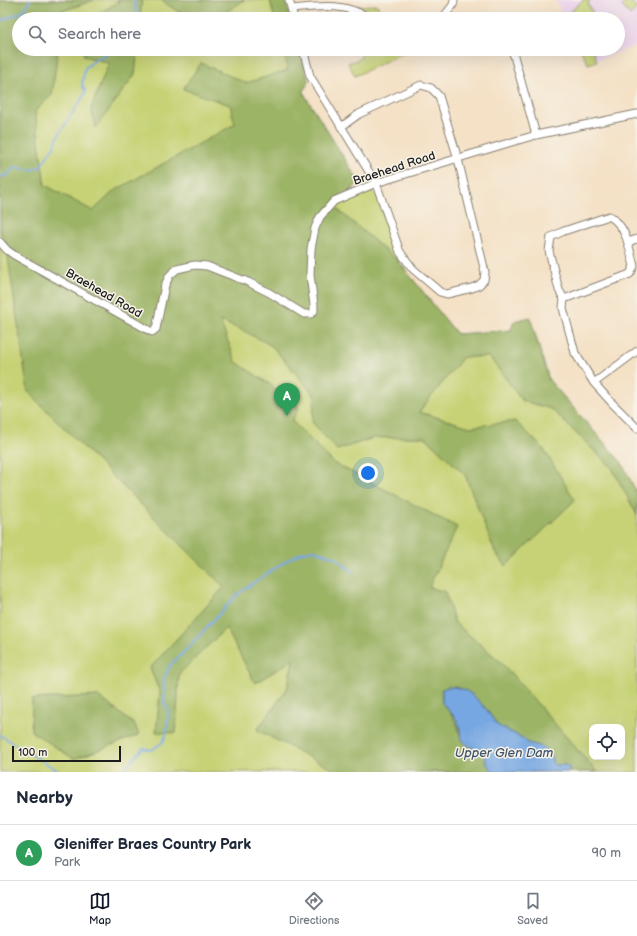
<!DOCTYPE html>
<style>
body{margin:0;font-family:"Balsamiq Sans",sans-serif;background:#f2f2f3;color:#1f2937}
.controls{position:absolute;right:12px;bottom:12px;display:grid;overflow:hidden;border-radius:8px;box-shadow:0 4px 16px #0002}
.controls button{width:36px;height:36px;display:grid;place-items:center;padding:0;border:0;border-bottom:1px solid #e0e1e3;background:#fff;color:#1f2937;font:20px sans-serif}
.scale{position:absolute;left:12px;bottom:10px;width:109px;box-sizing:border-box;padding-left:4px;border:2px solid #1c1c1c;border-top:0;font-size:11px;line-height:14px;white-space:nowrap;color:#1c1c1c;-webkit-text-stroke:3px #f7f3e8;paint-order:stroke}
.you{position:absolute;left:368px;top:473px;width:14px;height:14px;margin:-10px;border:3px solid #fff;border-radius:50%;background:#1a73e8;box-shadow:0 0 0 6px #1a73e833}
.badge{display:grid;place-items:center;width:26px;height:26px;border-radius:50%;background:#111827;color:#fff;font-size:13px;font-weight:700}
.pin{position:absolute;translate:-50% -33px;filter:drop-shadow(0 1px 2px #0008)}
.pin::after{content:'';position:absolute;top:21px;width:14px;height:12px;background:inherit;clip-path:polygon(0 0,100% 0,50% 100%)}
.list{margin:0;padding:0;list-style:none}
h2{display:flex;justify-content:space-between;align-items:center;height:52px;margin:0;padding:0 16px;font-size:17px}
h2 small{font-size:13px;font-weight:400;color:#747a83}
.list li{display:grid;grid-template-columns:26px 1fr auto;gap:12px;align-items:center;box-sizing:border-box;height:56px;padding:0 16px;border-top:1px solid #e0e1e3}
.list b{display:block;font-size:15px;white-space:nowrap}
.list p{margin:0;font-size:13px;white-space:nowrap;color:#747a83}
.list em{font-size:13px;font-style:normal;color:#747a83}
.icon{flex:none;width:22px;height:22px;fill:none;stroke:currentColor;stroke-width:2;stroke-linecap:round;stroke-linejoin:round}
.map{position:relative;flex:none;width:637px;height:772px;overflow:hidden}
.search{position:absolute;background:#fff;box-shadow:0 4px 16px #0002;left:12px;right:12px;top:12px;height:44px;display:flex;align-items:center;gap:10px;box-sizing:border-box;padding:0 14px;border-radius:22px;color:#747a83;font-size:15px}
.sheet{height:108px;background:#fff}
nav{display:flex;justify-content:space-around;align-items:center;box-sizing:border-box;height:56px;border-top:1px solid #e0e1e3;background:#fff;font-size:11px;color:#747a83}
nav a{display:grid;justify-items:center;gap:2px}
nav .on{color:#111827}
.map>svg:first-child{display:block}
</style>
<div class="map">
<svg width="637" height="772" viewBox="0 0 637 772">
<rect width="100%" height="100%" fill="#f7f3e8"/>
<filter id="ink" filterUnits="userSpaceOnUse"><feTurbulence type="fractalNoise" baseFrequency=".025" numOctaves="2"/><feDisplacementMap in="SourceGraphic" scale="8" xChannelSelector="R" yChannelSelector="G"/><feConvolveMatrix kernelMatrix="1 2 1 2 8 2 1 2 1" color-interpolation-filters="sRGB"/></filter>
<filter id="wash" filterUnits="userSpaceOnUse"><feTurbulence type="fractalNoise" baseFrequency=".012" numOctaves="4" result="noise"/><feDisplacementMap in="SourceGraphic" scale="16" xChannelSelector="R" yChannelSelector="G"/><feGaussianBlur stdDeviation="0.9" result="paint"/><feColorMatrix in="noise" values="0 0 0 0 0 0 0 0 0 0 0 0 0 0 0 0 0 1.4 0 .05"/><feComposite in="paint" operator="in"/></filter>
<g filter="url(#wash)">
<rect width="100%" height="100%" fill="#f4e1c6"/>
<polygon fill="#ead1ed" points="555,0 637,0 637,45 588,64 580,49 618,49 618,19 565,19"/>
<g fill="#c6d274" stroke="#717748" fill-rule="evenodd">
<path d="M0 0H270L275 19H19V49H283L289 70 359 182 337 205 365 191C372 190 374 192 378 197L399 262 457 334 491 332 540 377 609 454 637 503V772H0ZM592 727H622V757H592Z"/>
<polygon points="583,0 590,0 588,4 596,19 565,19 564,18"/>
<polygon points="629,0 637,8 630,15 622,6"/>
<polygon points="378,5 379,17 370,12 356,6"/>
<polygon points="363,49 411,49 355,76 348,63 360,59"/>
<polygon points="580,49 592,49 597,61 588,64"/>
</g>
<g fill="#9cb466" stroke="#5c6841">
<path d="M2 0H95L62 11 61 19H19V49H58L52 95 35 111 45 185 93 211 114 191 235 124 230 105 183 89 201 63 246 83 288 70 283 49H299L309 82 303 92 359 182 336 206V208L399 262 457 334 511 330 514 321 530 317 549 380 622 463 637 493V515L612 468 551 409 523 401 489 357H463L419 412 470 427 515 421 543 448 575 500 506 566 495 552 465 475 425 437 374 438 337 450 312 422 315 396 272 346 242 330 220 321 236 362 289 397 299 407 292 421 334 463 457 527 429 587 445 592 455 623 501 662 597 772H569V767L565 765H555L552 762V757L540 746 528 743 523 738 497 725 487 710 465 690 455 687 442 689V703C454 716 458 723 461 740L476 749 482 751 487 764 493 772H338L257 730 287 689 293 660 255 683 226 628 179 674 176 733 156 732 160 693 150 668 224 587 28 392 5 238 0 232V3Z"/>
<polygon points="117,0 142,0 140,19 90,19 118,2"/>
<polygon points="161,0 244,0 216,19 207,19 177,11"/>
<polygon points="270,0 285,0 291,19 275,19"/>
<polygon points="84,49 138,49 135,74 96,128 91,108 109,63 84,56"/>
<polygon points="98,696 135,725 139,735 74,759 31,731 32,699"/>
</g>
<path fill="#77a7e2" stroke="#4a627f" d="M448 687H455L465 690 474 696 487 710 497 725 523 738 528 743 540 746 549 753 552 757V762L555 765H565L569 767V772H493L487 764 482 751C453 743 466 736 455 717 451 712 446 708 442 703V689Z"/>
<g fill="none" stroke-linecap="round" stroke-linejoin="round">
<g stroke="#77a7e2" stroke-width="2">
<polyline points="134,0 138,19"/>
<polyline points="0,21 22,12 30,0"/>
<polyline points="0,176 6,176 14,167 31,170 40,167 54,146 59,134 86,92 82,85 85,68 95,60 116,49"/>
<polyline points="0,735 60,772"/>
<polyline points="122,772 143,748 152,750 163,742 166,735 169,711 164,703 164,678 170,665 182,654 236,596 246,588 286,561 300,553 313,550 335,557 353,572"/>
</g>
</g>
</g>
<g filter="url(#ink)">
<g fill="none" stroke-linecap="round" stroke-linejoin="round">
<g stroke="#887e71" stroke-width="9">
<g id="street">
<polyline points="289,0 294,19"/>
<path d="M292 9C322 6 344 2 371 19"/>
<polyline points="442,19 453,5 454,0"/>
<polyline points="303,49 310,76 376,183 400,252 413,269 440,292 447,294 472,288 479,285 484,280 485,272 458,159 439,96 431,88 421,85 359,114 341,127"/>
<polyline points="512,49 536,135"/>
<path d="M609 216C627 226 629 248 634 266L630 274 564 299 559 290 549 251 551 237 564 231Z"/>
<polyline points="0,242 7,250 14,255 152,332 156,329 165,285 170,275 177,269 195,265 207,266 248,282 268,292 304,314 311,314 314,311 314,305 310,275 311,249 315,228 320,217 334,201 376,183 505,144 536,135 637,114"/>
<polyline points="628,242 637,239"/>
<polyline points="564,299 563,308 575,353 594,383 612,403 637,428"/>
<polyline points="594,383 637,351"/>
</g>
</g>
<use href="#street" stroke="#fff" stroke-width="7"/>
</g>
</g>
<g text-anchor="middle" stroke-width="3" stroke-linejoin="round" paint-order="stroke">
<g font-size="12" fill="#1c1c1c" stroke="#f7f3e8">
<text transform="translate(394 168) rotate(-18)" y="4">Braehead Road</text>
<text transform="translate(104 293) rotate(30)" y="4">Braehead Road</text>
</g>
<g font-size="13" font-style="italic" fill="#40546b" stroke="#f7f3e8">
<text x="504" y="757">Upper Glen Dam</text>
</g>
</g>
</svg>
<div class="controls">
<button><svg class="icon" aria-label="locate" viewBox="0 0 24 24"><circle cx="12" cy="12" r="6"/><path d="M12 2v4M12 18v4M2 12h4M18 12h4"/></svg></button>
</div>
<div class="scale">100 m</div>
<div class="you"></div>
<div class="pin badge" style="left:287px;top:416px;background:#2e9e5b">A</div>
<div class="search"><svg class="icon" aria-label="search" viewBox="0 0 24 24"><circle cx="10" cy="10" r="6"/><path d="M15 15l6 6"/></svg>Search here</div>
</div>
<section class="sheet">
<h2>Nearby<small></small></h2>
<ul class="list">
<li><span class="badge" style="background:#2e9e5b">A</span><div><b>Gleniffer Braes Country Park</b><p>Park</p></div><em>90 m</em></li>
</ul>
</section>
<nav>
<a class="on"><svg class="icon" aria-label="map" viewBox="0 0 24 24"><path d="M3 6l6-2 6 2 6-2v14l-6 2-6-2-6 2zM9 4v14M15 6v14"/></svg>Map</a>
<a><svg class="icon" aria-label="directions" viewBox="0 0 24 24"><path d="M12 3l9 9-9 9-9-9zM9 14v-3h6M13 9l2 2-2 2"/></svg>Directions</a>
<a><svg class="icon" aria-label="saved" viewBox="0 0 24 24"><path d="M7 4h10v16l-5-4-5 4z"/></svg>Saved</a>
</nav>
